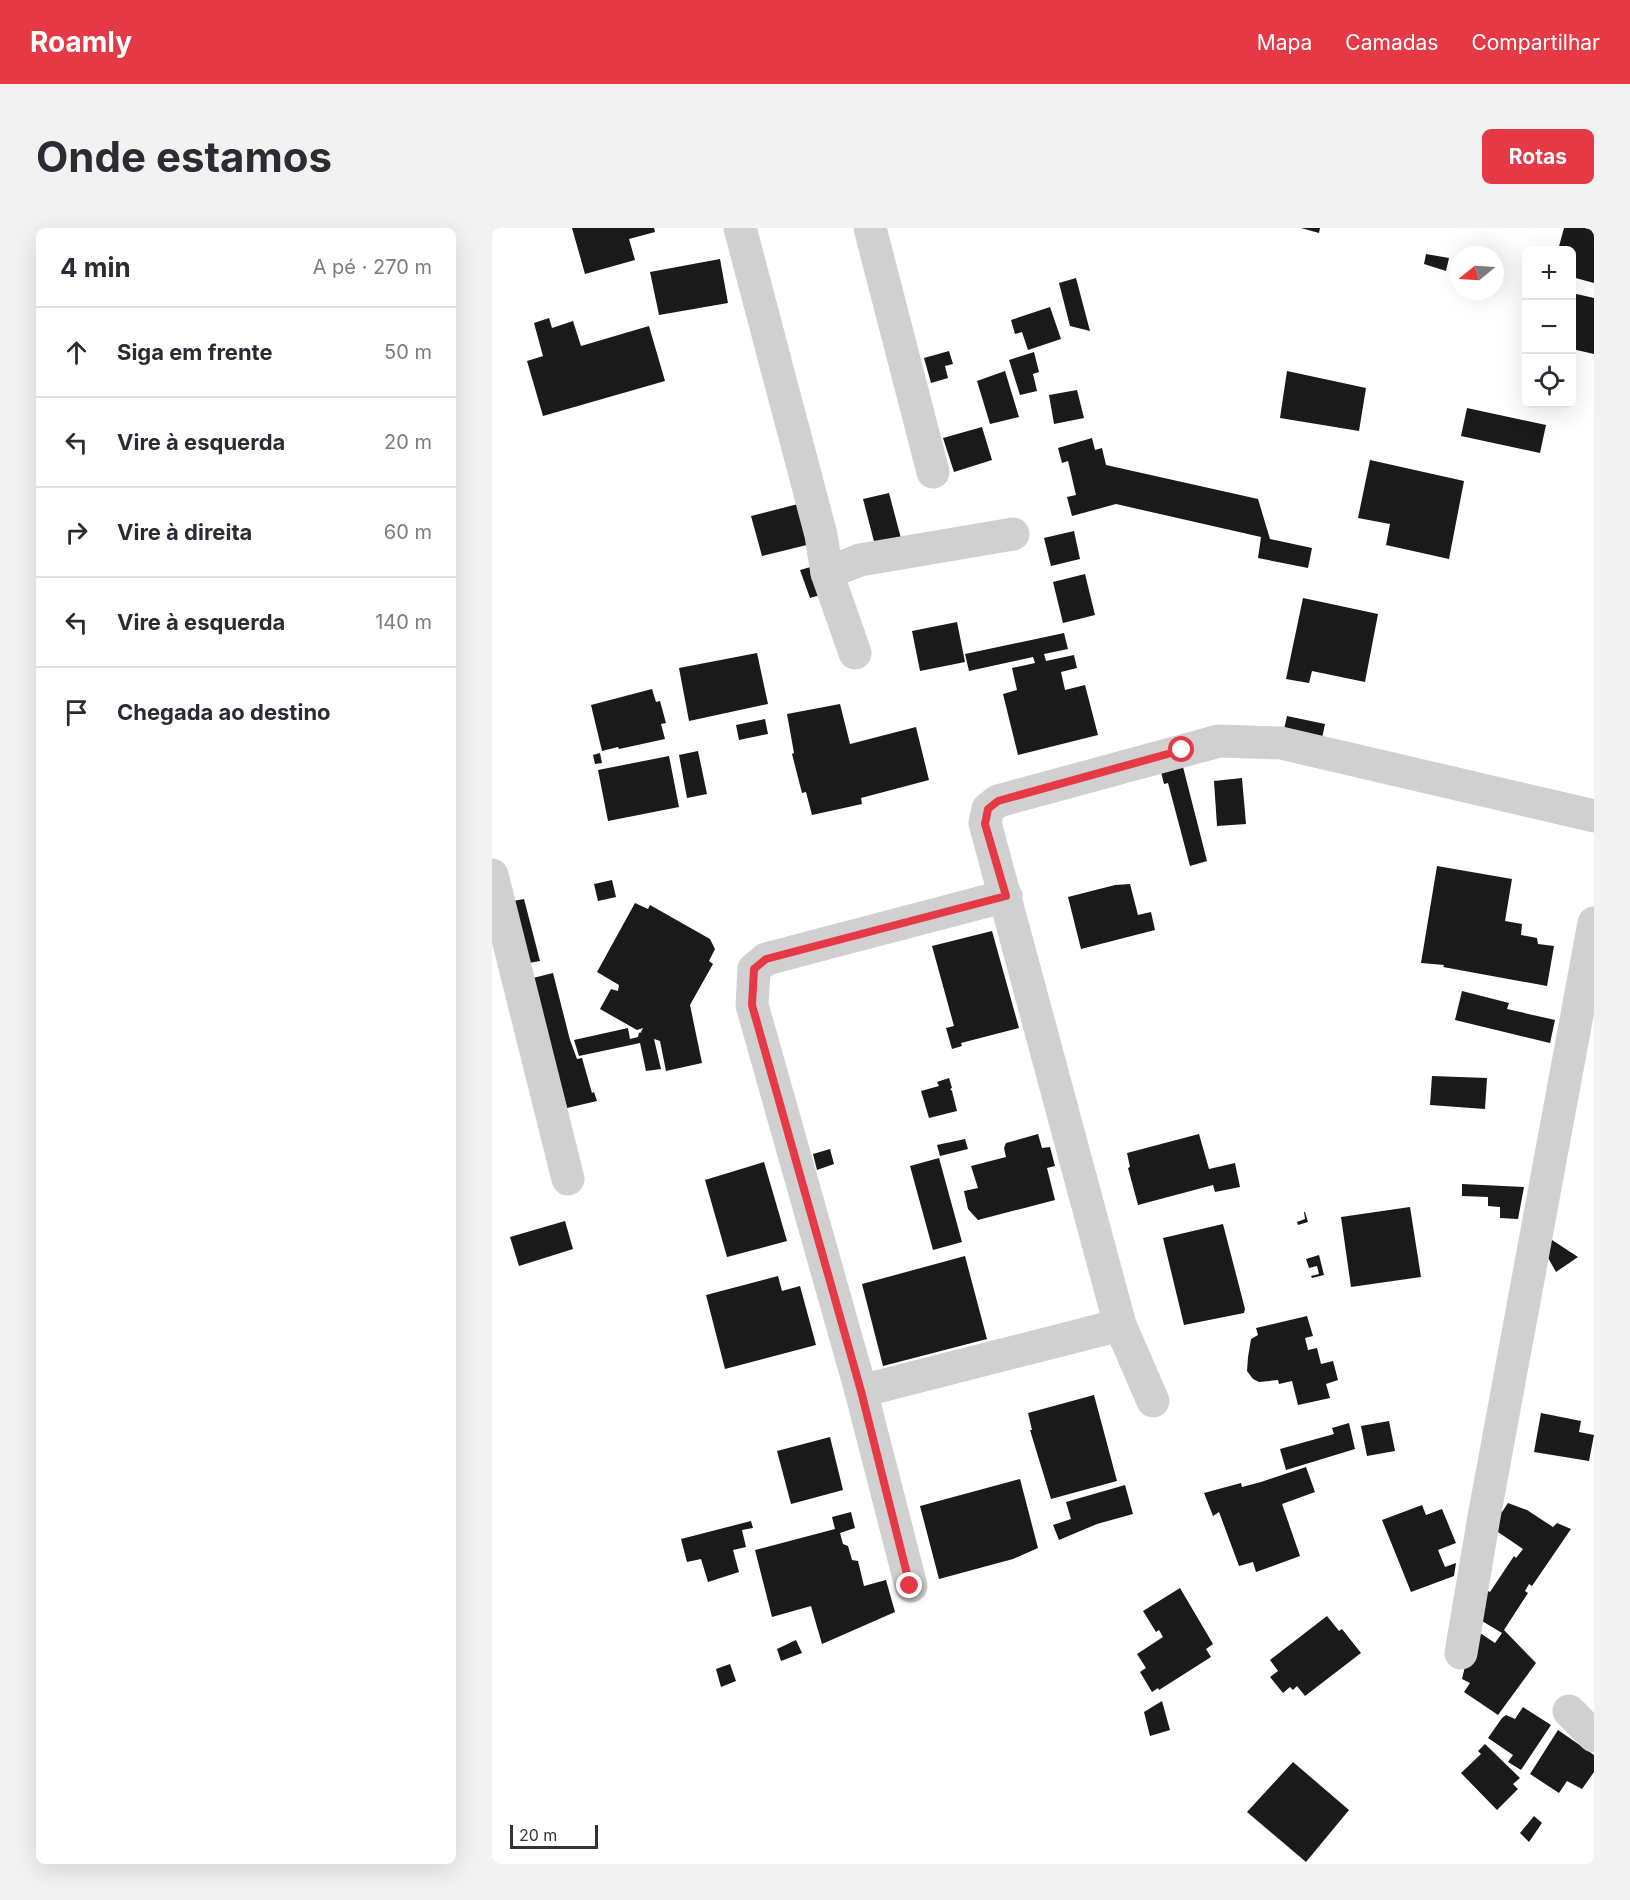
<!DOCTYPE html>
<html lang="pt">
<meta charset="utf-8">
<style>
body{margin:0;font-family:Inter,sans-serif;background:#f2f2f3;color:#2b2b33}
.controls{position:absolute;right:18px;top:18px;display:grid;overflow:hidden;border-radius:9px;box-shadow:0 6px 24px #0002}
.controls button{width:54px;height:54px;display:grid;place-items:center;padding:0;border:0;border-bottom:2px solid #e1e1e2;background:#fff;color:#2b2b33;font:30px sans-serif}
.compass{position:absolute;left:958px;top:18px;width:54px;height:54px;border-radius:50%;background:#fff;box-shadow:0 6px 24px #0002;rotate:252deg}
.scale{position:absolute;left:18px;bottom:15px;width:88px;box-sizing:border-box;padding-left:6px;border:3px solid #333;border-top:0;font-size:16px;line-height:21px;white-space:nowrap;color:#333;-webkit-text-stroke:4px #fff;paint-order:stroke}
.stop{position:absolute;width:18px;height:18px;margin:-14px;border:4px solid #e63946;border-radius:50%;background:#fff}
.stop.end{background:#e63946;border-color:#fff;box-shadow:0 2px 6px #0008}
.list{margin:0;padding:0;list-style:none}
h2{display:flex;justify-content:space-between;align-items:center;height:78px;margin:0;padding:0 24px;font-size:26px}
h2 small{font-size:20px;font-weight:400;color:#7c7c81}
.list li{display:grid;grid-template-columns:39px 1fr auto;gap:18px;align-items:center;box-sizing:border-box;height:90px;padding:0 24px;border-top:2px solid #e1e1e2}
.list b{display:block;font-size:22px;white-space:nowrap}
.list em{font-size:20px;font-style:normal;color:#7c7c81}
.icon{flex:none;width:33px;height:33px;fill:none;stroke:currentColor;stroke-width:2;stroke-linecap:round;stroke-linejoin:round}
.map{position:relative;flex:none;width:1102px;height:1636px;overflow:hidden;border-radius:9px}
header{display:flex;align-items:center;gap:36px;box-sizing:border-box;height:84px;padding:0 30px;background:#e63946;color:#fff}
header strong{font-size:28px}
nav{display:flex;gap:33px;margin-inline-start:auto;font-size:21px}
.intro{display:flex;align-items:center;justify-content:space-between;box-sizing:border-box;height:144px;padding:0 36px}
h1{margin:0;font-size:42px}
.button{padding:15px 27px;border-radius:9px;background:#e63946;color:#fff;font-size:21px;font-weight:700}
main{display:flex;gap:36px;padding:0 36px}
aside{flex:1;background:#fff;border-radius:9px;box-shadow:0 6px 24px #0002}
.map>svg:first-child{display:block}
</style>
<header>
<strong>Roamly</strong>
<nav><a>Mapa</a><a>Camadas</a><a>Compartilhar</a></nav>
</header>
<div class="intro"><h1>Onde estamos</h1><a class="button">Rotas</a></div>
<main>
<aside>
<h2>4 min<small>A pé · 270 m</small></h2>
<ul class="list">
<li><svg class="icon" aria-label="ahead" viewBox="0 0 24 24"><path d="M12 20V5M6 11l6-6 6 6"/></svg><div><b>Siga em frente</b></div><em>50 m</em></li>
<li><svg class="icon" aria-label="left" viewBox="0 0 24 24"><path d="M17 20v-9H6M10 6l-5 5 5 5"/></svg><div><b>Vire à esquerda</b></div><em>20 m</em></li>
<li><svg class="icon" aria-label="right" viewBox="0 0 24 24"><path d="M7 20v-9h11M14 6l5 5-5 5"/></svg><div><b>Vire à direita</b></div><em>60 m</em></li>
<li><svg class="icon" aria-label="left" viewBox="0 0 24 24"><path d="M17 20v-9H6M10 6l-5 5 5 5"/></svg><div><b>Vire à esquerda</b></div><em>140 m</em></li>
<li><svg class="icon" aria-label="arrive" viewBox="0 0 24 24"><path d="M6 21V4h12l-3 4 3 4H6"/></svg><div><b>Chegada ao destino</b></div></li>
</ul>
</aside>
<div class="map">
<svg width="1102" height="1636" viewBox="0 0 1102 1636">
<rect width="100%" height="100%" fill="#fff"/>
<g fill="#1a1a1a">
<polygon points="80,0 162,0 163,4 137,11 143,32 93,46"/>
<polygon points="809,0 828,0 827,5"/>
<polygon points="1072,0 1093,0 1102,2 1102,55 1080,49 1080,22 1066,22"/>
<polygon points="934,26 957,30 954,43 932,36"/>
<polygon points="228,31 236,75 167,87 158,44"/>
<polygon points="584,50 598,103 578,98 567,55"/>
<polygon points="1080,65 1102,70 1102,126 1080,121"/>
<polygon points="558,79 569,111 536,122 530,104 523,106 519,92"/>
<polygon points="57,90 60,100 81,93 89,118 157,98 173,153 51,188 35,133 51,128 42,95"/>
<polygon points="457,123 461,136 453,138 456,150 439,155 432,130"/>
<polygon points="542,124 547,144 541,146 545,163 528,167 517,132"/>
<polygon points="513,143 527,189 498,196 485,153"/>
<polygon points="795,143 874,160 867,203 788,190"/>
<polygon points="585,162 592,190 562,196 557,167"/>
<polygon points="975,180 1054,197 1048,225 969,208"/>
<polygon points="490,199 500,232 462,244 451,210"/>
<polygon points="600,210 603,222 610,220 614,237 766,271 778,311 820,320 816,340 766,330 769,309 624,276 580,288 575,269 584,267 576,233 570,235 566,220"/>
<polygon points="878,232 972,253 957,331 894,317 898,296 866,290"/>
<polygon points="397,265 411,318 385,325 371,271"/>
<polygon points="314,274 327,314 270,328 259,288"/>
<polygon points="582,303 588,331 559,338 552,310"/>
<polygon points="336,334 342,363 318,370 308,342"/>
<polygon points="593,346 603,387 571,395 561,354"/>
<polygon points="811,370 886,386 873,454 820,443 817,455 794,451"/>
<polygon points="465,394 473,434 428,443 420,403"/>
<polygon points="572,405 576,421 552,426 554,433 582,427 585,440 569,444 573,462 593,457 606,507 526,527 511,466 525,462 520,440 543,435 541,429 477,443 473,426"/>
<polygon points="265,425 276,476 197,493 187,440"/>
<polygon points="160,461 164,474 168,473 174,495 169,496 173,511 127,521 126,519 110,523 99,477"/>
<polygon points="348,476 358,516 424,499 437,552 369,570 370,576 320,587 314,564 310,565 300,526 302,525 295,486"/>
<polygon points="795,488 833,496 829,515 791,506"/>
<polygon points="273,491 276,506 247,512 244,497"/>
<polygon points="206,523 215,566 195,570 187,527"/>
<polygon points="108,525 110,535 103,536 101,527"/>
<polygon points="177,528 187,579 116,593 106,542"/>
<polygon points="690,535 715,633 698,638 676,555 672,556 668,540"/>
<polygon points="750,550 754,596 725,598 722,553"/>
<polygon points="945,638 1020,651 1013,693 1030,696 1029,707 1045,710 1046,716 1062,718 1055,758 951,739 952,737 929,735"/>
<polygon points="120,652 124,669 106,673 102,656"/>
<polygon points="638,656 646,687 659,684 663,702 589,721 576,669 623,657"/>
<polygon points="32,671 48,733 37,735 21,673"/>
<polygon points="143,675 156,681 158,677 218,711 223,721 217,733 221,736 198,777 210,835 174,843 168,813 162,811 169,841 154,843 148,815 87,828 82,812 136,800 138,811 146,809 147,805 150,804 149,804 151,800 145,802 108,781 119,761 126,763 127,757 105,744"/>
<polygon points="500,703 527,800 469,815 470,818 460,821 454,800 462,798 440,718"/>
<polygon points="61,745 78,812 85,831 90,830 100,865 102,864 105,873 75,880 41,750"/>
<polygon points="970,763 1017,775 1015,781 1063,792 1058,815 963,792"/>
<polygon points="940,848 995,850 993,881 938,877"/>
<polygon points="457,850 460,860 458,861 460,863 465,883 437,890 429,863 447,858 445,854"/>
<polygon points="546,906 550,920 558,919 563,938 555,940 563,972 486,992 476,981 472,963 486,960 479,938 514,929 512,920 514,915"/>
<polygon points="707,906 717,941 743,935 748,959 723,964 721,957 646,977 636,940 638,939 635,925"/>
<polygon points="473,911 476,921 448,928 445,917"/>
<polygon points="338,921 342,936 325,942 321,926"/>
<polygon points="447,930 470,1014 441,1022 418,938"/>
<polygon points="272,934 295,1013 235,1029 213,952"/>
<polygon points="970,956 1032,959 1026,991 1008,990 1008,979 996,978 996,969 970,968"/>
<polygon points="918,979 929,1049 859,1059 849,989"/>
<polygon points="812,984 813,984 816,994 806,997 805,994 813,991"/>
<polygon points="73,993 81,1021 27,1038 18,1009"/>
<polygon points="731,996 753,1081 752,1085 692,1097 671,1010"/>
<polygon points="1057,1010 1086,1029 1064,1044 1055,1028"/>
<polygon points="827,1027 832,1047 820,1050 819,1048 827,1046 825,1038 817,1040 814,1031"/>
<polygon points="473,1028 495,1111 391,1138 370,1056"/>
<polygon points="286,1048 290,1063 308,1058 324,1117 233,1141 214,1067"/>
<polygon points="815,1088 821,1108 813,1110 816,1122 825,1120 829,1136 841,1133 846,1152 834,1156 838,1170 806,1177 800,1153 787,1156 786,1152 767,1154 761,1151 755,1143 756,1129 759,1111 766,1107 764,1100"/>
<polygon points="602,1167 625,1253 559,1271 538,1202 540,1202 536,1185"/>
<polygon points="1049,1185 1089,1193 1087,1204 1102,1207 1097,1233 1042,1224"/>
<polygon points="897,1193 903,1223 875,1228 869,1198"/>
<polygon points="857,1195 863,1221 794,1242 788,1221 842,1206 840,1200"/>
<polygon points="338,1209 351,1262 299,1276 285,1223"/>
<polygon points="814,1239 823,1264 790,1276 808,1328 764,1344 761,1334 747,1338 727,1284 721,1288 712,1265 749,1255 750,1259 769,1254"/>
<polygon points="528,1251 546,1320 521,1331 447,1351 428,1278"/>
<polygon points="633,1257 641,1286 605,1296 567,1312 561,1297 579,1291 574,1274"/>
<polygon points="1016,1275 1035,1282 1061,1299 1065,1295 1079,1301 1040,1358 1037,1356 1033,1363 1036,1365 1012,1402 1044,1435 1006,1487 972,1464 978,1455 970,1451 982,1401 1003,1415 1010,1405 985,1390 992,1361 998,1364 1022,1328 1024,1330 1031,1321 1003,1302 1009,1283 1010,1284"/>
<polygon points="930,1277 934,1287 950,1281 964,1315 946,1322 953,1339 964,1335 962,1348 919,1364 890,1292"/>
<polygon points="359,1284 363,1300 348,1305 351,1316 356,1318 360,1332 366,1333 372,1358 394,1352 403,1384 330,1416 319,1378 280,1389 263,1322 343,1301 340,1289"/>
<polygon points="259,1293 261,1300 250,1302 254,1319 241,1322 247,1344 216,1354 209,1331 195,1334 189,1311"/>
<polygon points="688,1360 721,1416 714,1421 719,1429 667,1462 666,1460 660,1464 648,1444 654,1440 645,1426 671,1409 667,1402 664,1404 651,1383"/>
<polygon points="835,1388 847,1403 850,1401 869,1425 813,1468 805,1458 801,1462 798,1459 791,1465 778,1449 786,1443 778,1432"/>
<polygon points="304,1412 310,1425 289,1433 285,1421"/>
<polygon points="238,1436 244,1453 229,1459 224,1441"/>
<polygon points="670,1473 678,1502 658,1508 652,1484"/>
<polygon points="1031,1479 1059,1497 1029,1542 1016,1534 1021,1527 996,1510 1010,1490 1014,1487 1023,1491"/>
<polygon points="1066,1502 1102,1527 1102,1544 1090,1561 1075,1553 1067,1565 1038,1546"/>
<polygon points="993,1516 1028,1550 1021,1556 1026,1561 1005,1582 969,1545 989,1526 986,1523"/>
<polygon points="801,1534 857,1582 814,1634 755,1584"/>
<polygon points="1042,1588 1050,1595 1037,1614 1028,1605"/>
</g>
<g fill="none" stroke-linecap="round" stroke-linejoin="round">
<g stroke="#d0d0d0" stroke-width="33">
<polyline points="248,0 329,307 335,345 368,332 521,306"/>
<polyline points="378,0 441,244"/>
<polyline points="335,345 363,425"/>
<polyline points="0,647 76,951"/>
<polyline points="369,1163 628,1097"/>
<polyline points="661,1173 628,1097 493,595 496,581 506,573 727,513 789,515 1102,588"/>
<polyline points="419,1358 369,1163 260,777 262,741 274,731 514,668"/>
<polyline points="969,1425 992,1289 1102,695"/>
<polyline points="1077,1483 1102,1508"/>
</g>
</g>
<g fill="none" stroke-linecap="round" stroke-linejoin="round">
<polyline stroke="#e63946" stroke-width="8" points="418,1358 369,1163 260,777 262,741 274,731 514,668 493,596 496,581 506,573 690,522"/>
</g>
</svg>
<div class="controls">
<button>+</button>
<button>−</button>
<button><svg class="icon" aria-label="locate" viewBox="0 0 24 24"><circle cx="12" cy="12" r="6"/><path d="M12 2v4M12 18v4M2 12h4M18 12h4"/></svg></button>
</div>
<svg class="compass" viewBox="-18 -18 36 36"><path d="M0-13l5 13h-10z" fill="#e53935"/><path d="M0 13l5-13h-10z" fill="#7c7c81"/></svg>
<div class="scale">20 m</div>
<div class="stop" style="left:690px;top:522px"></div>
<div class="stop end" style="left:418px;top:1358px"></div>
</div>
</main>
